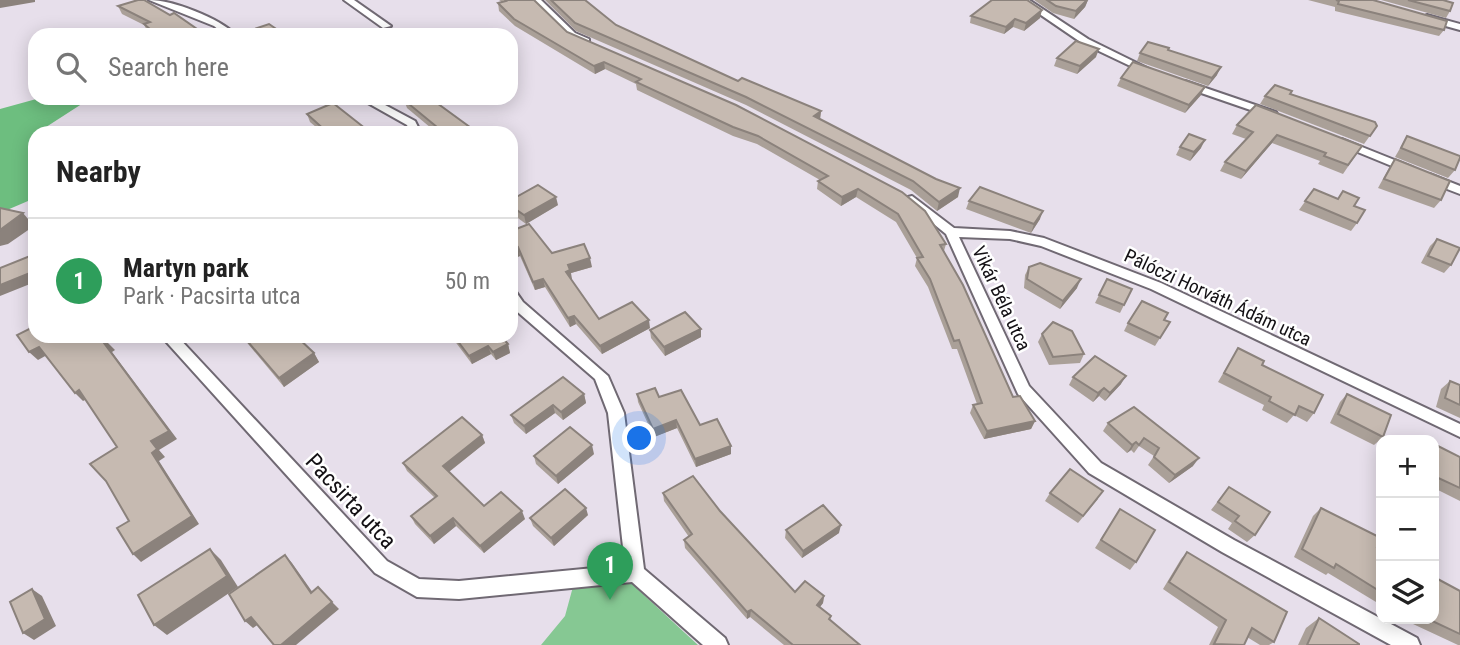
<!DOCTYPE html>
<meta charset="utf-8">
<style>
body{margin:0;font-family:"Roboto Condensed",sans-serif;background:#f2f2f2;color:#222}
.controls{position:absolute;right:21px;bottom:21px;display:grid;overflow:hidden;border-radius:14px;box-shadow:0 4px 18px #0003}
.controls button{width:63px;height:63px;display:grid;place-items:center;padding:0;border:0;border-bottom:2px solid #e0e0e0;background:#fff;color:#222;font:35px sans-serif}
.you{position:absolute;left:640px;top:439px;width:24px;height:24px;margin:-18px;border:5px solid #fff;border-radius:50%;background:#1a73e8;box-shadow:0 0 0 10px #1a73e833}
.badge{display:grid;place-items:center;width:46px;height:46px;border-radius:50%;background:#0f766e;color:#fff;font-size:23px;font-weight:700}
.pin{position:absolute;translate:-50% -58px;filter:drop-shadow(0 2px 4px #0008)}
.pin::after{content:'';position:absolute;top:37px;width:24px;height:21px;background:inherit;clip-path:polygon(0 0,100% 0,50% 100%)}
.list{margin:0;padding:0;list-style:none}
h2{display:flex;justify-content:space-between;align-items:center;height:91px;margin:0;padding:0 28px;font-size:30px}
h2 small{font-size:23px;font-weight:400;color:#767676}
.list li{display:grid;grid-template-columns:46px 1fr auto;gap:21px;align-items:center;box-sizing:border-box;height:126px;padding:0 28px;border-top:2px solid #e0e0e0}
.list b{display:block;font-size:26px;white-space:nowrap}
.list p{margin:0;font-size:23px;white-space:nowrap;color:#767676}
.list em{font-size:23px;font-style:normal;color:#767676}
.icon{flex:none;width:38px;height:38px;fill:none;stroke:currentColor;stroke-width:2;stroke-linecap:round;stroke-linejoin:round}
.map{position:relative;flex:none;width:1460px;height:645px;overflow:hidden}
.search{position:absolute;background:#fff;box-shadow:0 4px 18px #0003;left:28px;top:28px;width:490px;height:77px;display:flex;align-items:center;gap:18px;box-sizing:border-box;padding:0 24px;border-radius:21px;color:#767676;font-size:26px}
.panel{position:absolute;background:#fff;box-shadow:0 4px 18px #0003;left:28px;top:126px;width:490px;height:217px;border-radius:21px}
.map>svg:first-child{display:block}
</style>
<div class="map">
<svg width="1460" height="645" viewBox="0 0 1460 645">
<rect width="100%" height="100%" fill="#e7dfeb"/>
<polygon fill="#86c893" points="574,583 632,584 698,645 541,645 565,616"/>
<polygon fill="#6dbe7f" points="40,98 91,98 43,129 45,133 35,133 35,198 0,213 0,109"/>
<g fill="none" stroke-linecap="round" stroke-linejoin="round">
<g stroke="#706973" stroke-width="4">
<g id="street">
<path d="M149 0C173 0 219 18 236 35H225L214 26Z"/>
<polygon points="344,0 354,0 391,26 383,28"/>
<path d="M532 0H541L575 33 589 39V43C567 44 545 15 532 0Z"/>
<polygon points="1019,0 1029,0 1088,39 1151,70 1143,72 1082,43"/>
<polygon points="1427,15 1460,24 1460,30 1424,20 1422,18"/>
<polygon points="1185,81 1276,112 1277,114 1272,117 1268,116 1181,86 1181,82"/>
<polygon points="359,98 372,98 415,121 421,133 411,133 407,125"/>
<polygon points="1342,139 1412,167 1414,169 1408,172 1404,171 1338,144 1338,140"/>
<polygon points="1430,174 1460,186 1460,194 1426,181 1426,175"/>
<polygon points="912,196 954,228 1010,231 1044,238 1161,283 1460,424 1460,437 1151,289 1041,246 1010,239 959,237 1029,386 1101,463 1234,540 1417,638 1420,645 1391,645 1222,552 1089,473 1018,394 946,234 908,203 906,200 908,197"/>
<polygon points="511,290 516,292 523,302 608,376 624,413 644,569 725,638 728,645 703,645 632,582 459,599 417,597 375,573 161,336 177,336 387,561 419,579 459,581 625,565 608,413 595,379 513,308 511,305"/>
</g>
</g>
<use href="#street" fill="#fff" fill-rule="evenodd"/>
</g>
<g fill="#aaa098">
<polygon points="499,0 534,0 567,32 736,105 946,244 944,251 1013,397 1035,421 1031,429 984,439 970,413 973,405 977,404 957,349 952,349 928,287 915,266 917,258 896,222 856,197 841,206 817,189 818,181 820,180 757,144 733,136 637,90 636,84 605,69 595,74 515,26 499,11 498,3 502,2"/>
<polygon points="545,0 585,0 616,25 738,81 821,111 820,119 958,197 937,211 911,190 746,105 576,31"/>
<polygon points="1034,0 1088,0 1085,7 1074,19 1053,13"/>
<polygon points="1308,0 1373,0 1444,30 1439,36 1335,11 1335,7"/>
<polygon points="1381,0 1443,0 1450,11 1446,18"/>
<polygon points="118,6 199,34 205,35 152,35 148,32 144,25 122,14"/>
<polygon points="971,16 1040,18 1024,31 1013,27 1004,34 970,23"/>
<polygon points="1168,50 1217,75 1208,86 1137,61 1140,53"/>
<polygon points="1096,57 1077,74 1054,66 1057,58"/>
<polygon points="1121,78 1201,95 1185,113 1117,86"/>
<polygon points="1265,96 1377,126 1364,144 1260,104"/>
<polygon points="404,100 478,133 437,133 407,108"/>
<polygon points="307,114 367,133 323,133 310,122"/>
<polygon points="1237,125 1362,146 1343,174 1318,164 1320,161 1272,143 1241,179 1220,171 1225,162 1246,139 1232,134"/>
<polygon points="1407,136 1455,170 1448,178 1395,157"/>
<polygon points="1180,147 1201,148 1190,161 1176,155"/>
<polygon points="1395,159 1441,200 1434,208 1378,188 1389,168"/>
<polygon points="1314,189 1354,206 1357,223 1351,231 1299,210"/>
<polygon points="511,200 558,205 526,224 511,213"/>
<polygon points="969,201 1040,219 1031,233 966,209"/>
<polygon points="511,231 552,253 592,267 571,273 571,279 599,319 650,328 602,354 576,324 570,327 545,287 535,290 520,256 515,258 511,252"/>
<polygon points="1437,239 1451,265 1444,273 1421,263 1430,246"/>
<polygon points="1029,267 1077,288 1060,309 1024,288 1025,275"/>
<polygon points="1107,279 1132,289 1120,313 1095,303"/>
<polygon points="1164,320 1170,322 1155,346 1124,331 1128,323"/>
<polygon points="701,329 701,337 665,356 651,338 650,330"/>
<polygon points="1042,334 1084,354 1080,363 1049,365 1038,342"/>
<polygon points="236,336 296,336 314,353 319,362 284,387 244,339 241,341"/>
<polygon points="451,336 501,336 508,344 510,353 496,360 491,354 472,364"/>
<polygon points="1238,348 1262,365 1314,413 1307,422 1294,415 1287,423 1262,410 1264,405 1218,382"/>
<polygon points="1073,377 1121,384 1105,401 1099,396 1093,402 1069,385"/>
<polygon points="1450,381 1460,385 1460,418 1436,407 1441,389"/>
<polygon points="584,394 586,403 563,420 555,413 526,434 514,423 511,415"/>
<polygon points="637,394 659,397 731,446 731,454 696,467 677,428 654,437 638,402"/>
<polygon points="1347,394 1383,437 1374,445 1330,423 1340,402"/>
<polygon points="1134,407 1193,466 1169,483 1148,465 1154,456 1139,446 1134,453 1131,450 1127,453 1103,431 1108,423"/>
<polygon points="482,435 485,443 449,472 484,506 525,519 484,553 456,526 434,544 415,524 411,516 435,498 407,471 403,463"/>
<polygon points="1434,444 1460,457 1460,501 1434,488"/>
<polygon points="594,454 558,484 536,464 534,456"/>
<polygon points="1229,487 1255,535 1247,542 1228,529 1232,523 1211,510"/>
<polygon points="663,493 720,511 795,592 824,596 823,603 820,607 831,616 830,620 860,645 784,645 750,617 747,619 685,548 684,540 689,537 664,501"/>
<polygon points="1050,493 1098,499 1078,523 1045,501"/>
<polygon points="1321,508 1381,549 1381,605 1328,573 1326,575 1294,557 1313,516"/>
<polygon points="1120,509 1136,562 1130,570 1095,548"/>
<polygon points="588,515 554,546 533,526 530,518"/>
<polygon points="786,530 839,533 802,558 785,538"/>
<polygon points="1187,552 1274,642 1269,645 1260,645 1247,637 1244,645 1209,645 1218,627 1163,589 1181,559"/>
<polygon points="1460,591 1460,645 1458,645 1413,624 1405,619 1434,619"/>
<polygon points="1319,618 1359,645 1298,645 1306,628"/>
</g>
<g fill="#8b827c">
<polygon points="0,0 35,0 35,2 0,8"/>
<polygon points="1088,0 1085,7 1074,19 1076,11"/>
<polygon points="1042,10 1040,18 1024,31 1026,23"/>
<polygon points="1015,19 1013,27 1004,34 1006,27"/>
<polygon points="197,29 200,35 180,35"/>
<polygon points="1099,49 1096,57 1077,74 1080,66"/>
<polygon points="604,62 605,69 595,74 594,66"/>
<polygon points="1221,67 1217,75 1208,86 1212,78"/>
<polygon points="1205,87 1201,95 1185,113 1189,105"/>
<polygon points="821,111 820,119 814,116"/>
<polygon points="1277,135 1272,143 1241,179 1246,171"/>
<polygon points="1205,140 1201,148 1190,161 1194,152"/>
<polygon points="516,156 518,164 511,168 511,159"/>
<polygon points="960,188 958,197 937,211 939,202"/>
<polygon points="858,189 856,197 841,206 842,197"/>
<polygon points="556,197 558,205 526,224 524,215"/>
<polygon points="1043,211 1040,219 1031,233 1034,224"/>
<polygon points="23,213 34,226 8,244 0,246 0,230"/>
<polygon points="518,247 520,256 515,258 513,249"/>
<polygon points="590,258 592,267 571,273 572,279 568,280 566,272 568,265"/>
<polygon points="35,271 35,282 0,296 0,285"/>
<polygon points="543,279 545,287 535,290 533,282"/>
<polygon points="1081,279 1077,288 1060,309 1063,301"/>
<polygon points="574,316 576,324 570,327 568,318"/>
<polygon points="649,320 650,328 602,354 600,346"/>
<polygon points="701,329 701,337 665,356 664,347"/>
<polygon points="237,336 242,336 244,339 241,341"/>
<polygon points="107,342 115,350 112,352 177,439 159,450 165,457 159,461 199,524 141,562 133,554 152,453 104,343"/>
<polygon points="508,344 510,353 496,360 493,352"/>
<polygon points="488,346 491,354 472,364 469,356"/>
<polygon points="39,347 47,355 38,360 29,352"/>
<polygon points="314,353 319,362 284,387 279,378"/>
<polygon points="1126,376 1121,384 1105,401 1110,393"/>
<polygon points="1104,388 1099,396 1093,402 1098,393"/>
<polygon points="79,390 87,399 83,401 75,393"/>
<polygon points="584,394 586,403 563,420 561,412"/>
<polygon points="553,405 555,413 526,434 524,426"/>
<polygon points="676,420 677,428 654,437 653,429"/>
<polygon points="1035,421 1031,429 984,439 987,431"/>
<polygon points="482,435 485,443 446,474 443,466"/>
<polygon points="1136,442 1131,450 1127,453 1132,445"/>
<polygon points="592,445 594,454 558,484 556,476"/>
<polygon points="731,446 731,454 696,467 695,459"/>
<polygon points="1199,458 1193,466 1169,483 1175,475"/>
<polygon points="586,508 588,515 554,546 551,538"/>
<polygon points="522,511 525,519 484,553 480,546"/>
<polygon points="453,518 456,526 434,544 430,536"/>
<polygon points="841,525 839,533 802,558 803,551"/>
<polygon points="210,549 221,560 238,587 167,635 154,625"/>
<polygon points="285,555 292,563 318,600 311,593"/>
<polygon points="32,589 42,596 56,626 34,640 23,633"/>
<polygon points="824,596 823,603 816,612 817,605"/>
<polygon points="332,602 339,609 296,645 281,645"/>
<polygon points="751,610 750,617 747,619 747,612"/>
<polygon points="251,617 259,624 253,628 245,621"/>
</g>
<g fill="#c6bab1" stroke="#8b827c" stroke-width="2">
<polygon points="138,0 144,0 170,15 174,13 197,29 180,35 157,35 144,24 150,22 118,6"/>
<polygon points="505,0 534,0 567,32 736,105 902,192 925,211 946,244 940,245 963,285 1013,397 1020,396 1035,421 987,431 973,405 982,403 959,340 954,341 930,279 917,258 923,257 898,214 858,189 842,197 818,181 828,176 758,136 733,127 636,82 641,79 604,62 594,66 514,19 498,3 506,1"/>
<polygon points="551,0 585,0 616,25 738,81 742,78 821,111 814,116 936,179 960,188 939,202 913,181 746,97 575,23"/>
<polygon points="992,0 1027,0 1042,10 1026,23 1015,19 1006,27 971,16"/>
<polygon points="1047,0 1087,0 1076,11 1056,6"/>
<polygon points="1336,0 1373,0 1447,21 1444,30 1338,4 1339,1"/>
<polygon points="1408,0 1443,0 1453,3 1450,11"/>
<polygon points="269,24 285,35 237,35"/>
<polygon points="1076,41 1099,49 1080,66 1057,58"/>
<polygon points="1148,42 1169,48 1168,50 1221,67 1212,78 1140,53"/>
<polygon points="1133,62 1205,87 1189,105 1121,78"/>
<polygon points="1275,85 1292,91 1290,94 1375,122 1377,126 1370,136 1265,96"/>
<polygon points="410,98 430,98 478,133 450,133 446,130 443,132 404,100"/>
<polygon points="333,103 366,129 358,133 328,133 307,114"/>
<polygon points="1256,105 1362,146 1348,165 1324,156 1326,153 1277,135 1246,171 1225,162 1253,132 1237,125"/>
<polygon points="381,129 387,133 371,133"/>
<polygon points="1189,134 1205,140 1194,152 1180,147"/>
<polygon points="1407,136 1460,156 1460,158 1455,170 1401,148"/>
<polygon points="1395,159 1450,181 1441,200 1384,179"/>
<polygon points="538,185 556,197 524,215 511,206 511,200"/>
<polygon points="980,187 1043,211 1034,224 969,201"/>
<polygon points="1314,189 1338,199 1343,191 1359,198 1354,206 1365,210 1357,223 1305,201"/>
<polygon points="0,208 23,213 0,230"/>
<polygon points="529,224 552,253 584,244 590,258 568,265 570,270 566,272 599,319 632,302 649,320 600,346 574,316 568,318 543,279 533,282 518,247 513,249 511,246 511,231"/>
<polygon points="1437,239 1460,248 1451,265 1428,256"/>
<polygon points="30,256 35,267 35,271 0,285 0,268"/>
<polygon points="1040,263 1081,279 1063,301 1027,279 1029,267"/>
<polygon points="1107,279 1132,289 1124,305 1099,295"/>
<polygon points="1142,301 1168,313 1164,320 1170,322 1160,338 1128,323"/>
<polygon points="685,312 701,329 664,347 650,330"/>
<polygon points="1053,322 1072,331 1084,354 1053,357 1042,334"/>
<polygon points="35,326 35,336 102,336 107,342 104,343 169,431 151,441 157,449 152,453 192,516 133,554 117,528 129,521 106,481 90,464 117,447 79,390 75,393 39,347 29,352 17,335"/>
<polygon points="243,336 296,336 314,353 279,378"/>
<polygon points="454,336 501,336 508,344 493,352 488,346 469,356"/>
<polygon points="1238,348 1264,361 1262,365 1323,395 1314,413 1299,406 1295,415 1269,401 1271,397 1224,373"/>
<polygon points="1095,356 1126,376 1110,393 1104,388 1098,393 1073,377"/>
<polygon points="563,377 584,394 561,412 553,405 524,426 511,415"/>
<polygon points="1450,381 1460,385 1460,405 1445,398"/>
<polygon points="655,388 659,397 681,390 700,425 717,419 731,446 695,459 676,420 653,429 637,394"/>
<polygon points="1347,394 1391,415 1383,437 1338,414"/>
<polygon points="1134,407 1199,458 1175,475 1154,457 1159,448 1144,438 1139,445 1136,442 1132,445 1108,423"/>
<polygon points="462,417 482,435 443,466 484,506 501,492 522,511 480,546 453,518 430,536 411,516 437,496 403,463"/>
<polygon points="570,427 592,445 556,476 534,456"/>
<polygon points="1434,444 1460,457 1460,488 1434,476"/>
<polygon points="1070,469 1103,491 1083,516 1050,493"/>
<polygon points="693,476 720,511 795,592 805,581 824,596 817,605 831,616 829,619 860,645 793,645 751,610 747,612 684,540 692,534 663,493"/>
<polygon points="1229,487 1270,512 1255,535 1235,521 1239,516 1218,502"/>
<polygon points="565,489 586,508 551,538 530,518"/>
<polygon points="823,505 841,525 803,551 786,530"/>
<polygon points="1321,508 1381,538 1377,547 1381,549 1381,592 1336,564 1334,568 1302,549"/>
<polygon points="1120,509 1155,530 1136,562 1101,540"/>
<polygon points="210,549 227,576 154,625 138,595"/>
<polygon points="1187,552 1287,612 1274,642 1252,628 1244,645 1214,644 1226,620 1169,582"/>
<polygon points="285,555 311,593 318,587 332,602 281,645 274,645 251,617 245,621 229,594"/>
<polygon points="1434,577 1460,591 1460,634 1428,619 1434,619"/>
<polygon points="32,589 45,619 23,633 10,602"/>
<polygon points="1319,618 1359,644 1359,645 1307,645"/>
</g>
<g text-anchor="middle" stroke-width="5" stroke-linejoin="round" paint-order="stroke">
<g font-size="19" fill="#131014" stroke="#fff">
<text transform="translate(1218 297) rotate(25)" y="7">Pálóczi Horváth Ádám utca</text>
<text transform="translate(1002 298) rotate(65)" y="7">Vikár Béla utca</text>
</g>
<g font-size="23" fill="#131014" stroke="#fff">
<text transform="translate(351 501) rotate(47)" y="8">Pacsirta utca</text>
</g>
</g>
</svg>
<div class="controls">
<button>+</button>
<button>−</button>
<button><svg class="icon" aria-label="layers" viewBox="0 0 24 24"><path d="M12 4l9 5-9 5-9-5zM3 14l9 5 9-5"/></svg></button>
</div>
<div class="you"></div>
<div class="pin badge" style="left:610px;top:600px;background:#2e9e5b">1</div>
<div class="search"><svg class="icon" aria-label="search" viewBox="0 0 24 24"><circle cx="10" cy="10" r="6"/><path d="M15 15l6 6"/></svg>Search here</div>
<section class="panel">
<h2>Nearby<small></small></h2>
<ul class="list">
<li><span class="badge" style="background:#2e9e5b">1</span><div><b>Martyn park</b><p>Park · Pacsirta utca</p></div><em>50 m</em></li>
</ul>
</section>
</div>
